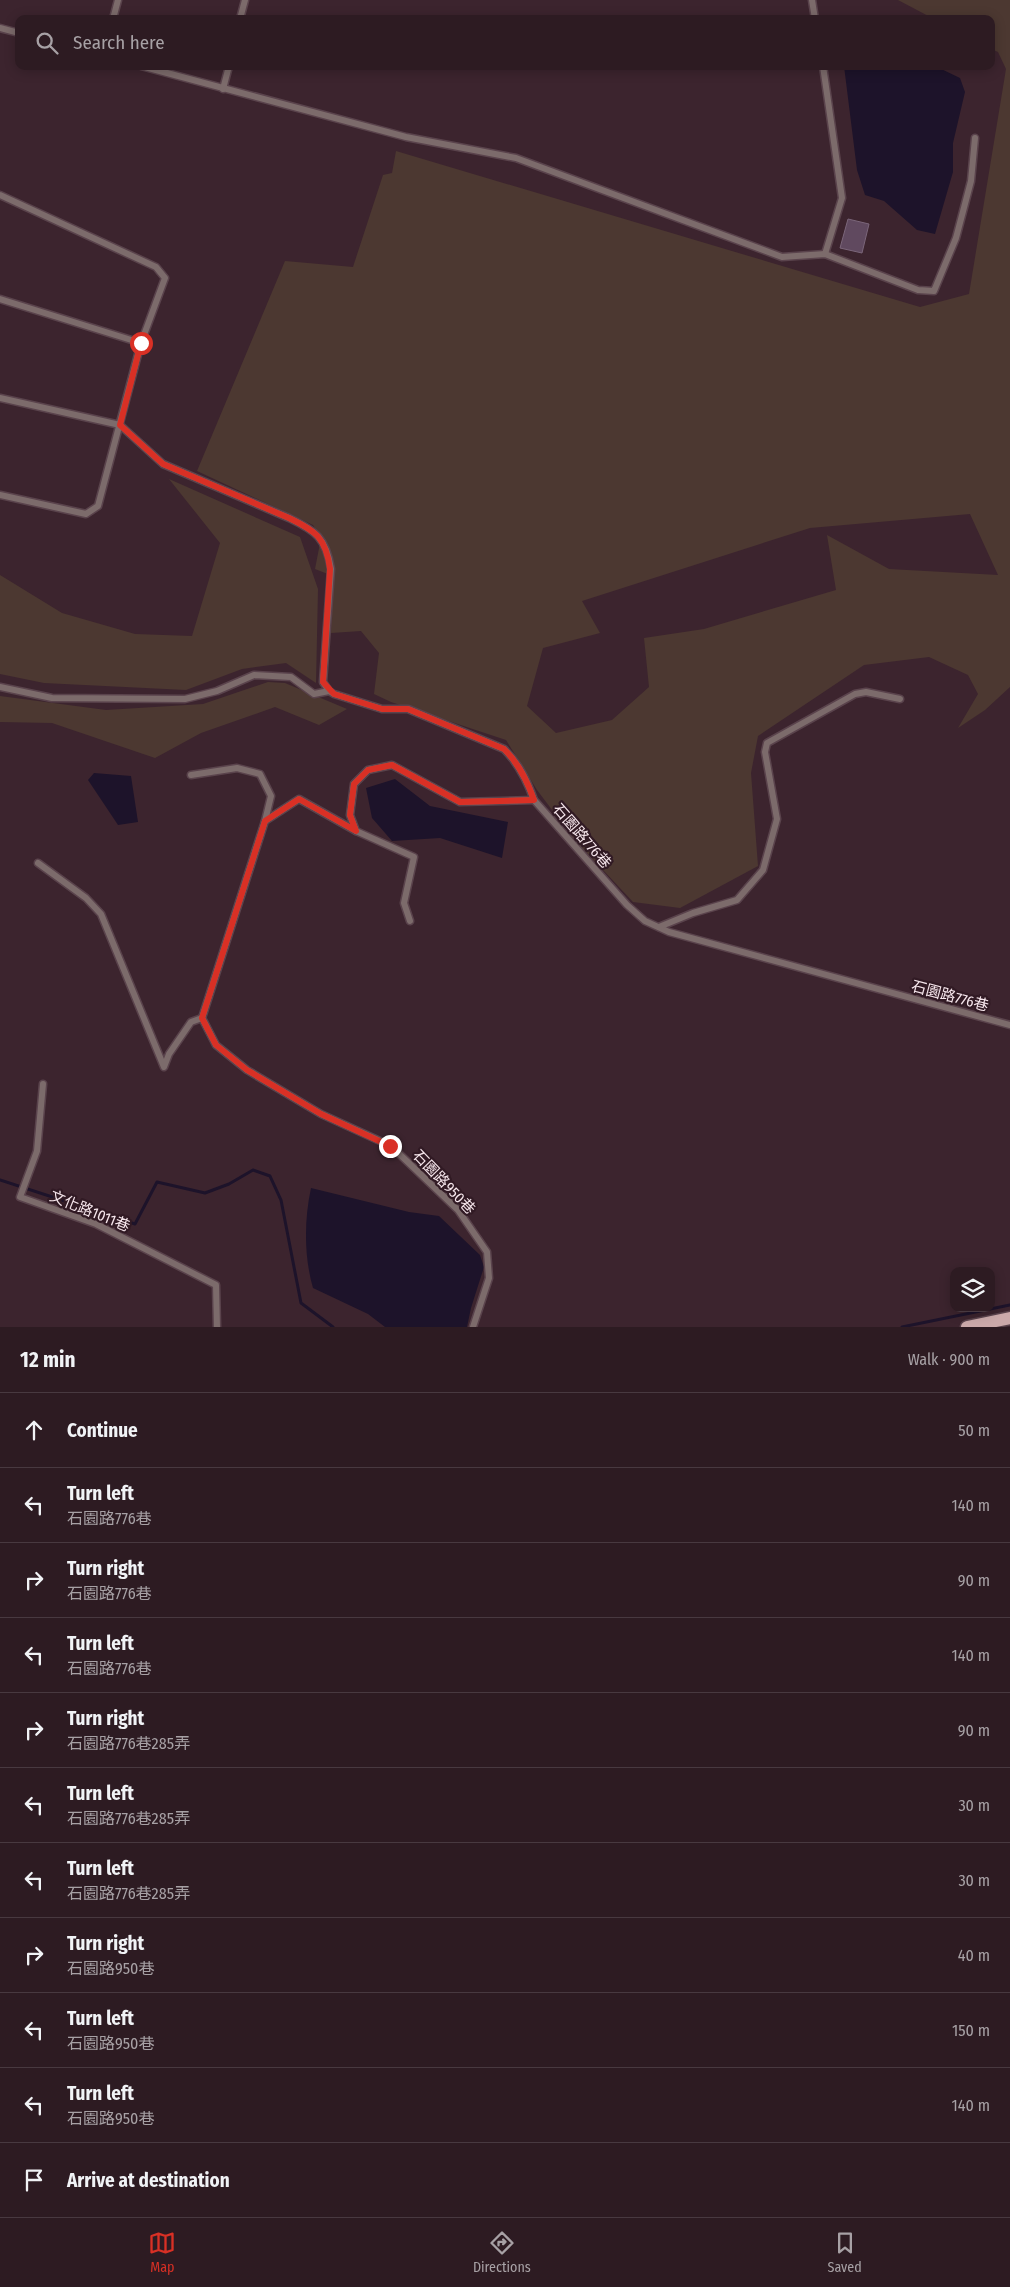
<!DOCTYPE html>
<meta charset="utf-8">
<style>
body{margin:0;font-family:"Fira Sans Condensed","Noto Sans TC",sans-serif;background:#35242a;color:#f1f3f6}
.controls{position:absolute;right:15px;bottom:15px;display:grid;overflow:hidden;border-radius:10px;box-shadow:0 2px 12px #0003}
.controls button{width:45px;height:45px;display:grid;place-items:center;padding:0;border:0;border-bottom:1px solid #483940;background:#2d1b22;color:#f1f3f6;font:25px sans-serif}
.stop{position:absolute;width:15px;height:15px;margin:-11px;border:4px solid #d93025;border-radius:50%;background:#fff}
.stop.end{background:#d93025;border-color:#fff;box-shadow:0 1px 5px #0008}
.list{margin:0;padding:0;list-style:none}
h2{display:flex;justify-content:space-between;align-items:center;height:65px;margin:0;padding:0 20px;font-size:21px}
h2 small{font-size:16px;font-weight:400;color:#a7a1a5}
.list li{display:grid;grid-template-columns:32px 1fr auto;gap:15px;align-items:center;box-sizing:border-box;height:75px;padding:0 20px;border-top:1px solid #483940}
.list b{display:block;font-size:19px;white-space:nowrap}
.list p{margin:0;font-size:16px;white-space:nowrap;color:#a7a1a5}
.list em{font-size:16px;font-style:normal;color:#a7a1a5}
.icon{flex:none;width:28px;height:28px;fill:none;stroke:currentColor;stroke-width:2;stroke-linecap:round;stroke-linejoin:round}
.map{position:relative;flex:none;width:1010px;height:1327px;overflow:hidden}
.search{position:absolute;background:#2d1b22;box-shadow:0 2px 12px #0003;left:15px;right:15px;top:15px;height:55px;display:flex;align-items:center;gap:12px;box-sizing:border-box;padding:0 18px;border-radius:10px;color:#a7a1a5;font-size:19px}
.sheet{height:890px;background:#2d1b22}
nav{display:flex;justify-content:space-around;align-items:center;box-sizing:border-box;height:70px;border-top:1px solid #483940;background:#2d1b22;font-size:14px;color:#a7a1a5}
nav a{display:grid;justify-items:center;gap:2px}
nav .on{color:#d93025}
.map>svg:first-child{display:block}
</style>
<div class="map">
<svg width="1010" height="1327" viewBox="0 0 1010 1327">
<rect width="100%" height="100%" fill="#3c242e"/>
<g fill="#4c3831" fill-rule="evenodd">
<path d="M898 0H1010V687L985 710 958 728 978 694 968 675 929 657 864 665 758 736 751 773 758 866 680 908 633 902 574 839 537 790 506 740 391 702 374 694 379 653 361 631 331 633 333 576 315 569 321 538 313 525 197 471 285 261 353 267 383 175 392 173 396 151 920 307 969 294 1006 69 998 52 991 49V19H934ZM970 514 998 575 889 569 827 535 836 590 704 629 644 638 649 687 612 720 556 733 527 706 543 648 600 633 582 601 810 528Z"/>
<polygon points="169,479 300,537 318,589 316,683 286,663 242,669 186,690 44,683 0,674 0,575 62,613 135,634 192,636 220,543"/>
<polygon points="268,682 285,683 347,709 319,725 275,707 201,733 155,758 52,723 0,722 0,696 106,710 203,704"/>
</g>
<g fill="#1d132a">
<polygon points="844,66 935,66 960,78 965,92 953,143 953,172 935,234 917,230 884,201 865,195 857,170"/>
<polygon points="94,773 131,776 138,822 118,825 88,780"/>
<polygon points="395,779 430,806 508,822 502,858 440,838 392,841 372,818 366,788"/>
<path d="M311 1188 409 1212 439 1216 480 1255 484 1267 471 1308 467 1327H385L368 1314 313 1288C304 1257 304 1220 311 1188Z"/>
</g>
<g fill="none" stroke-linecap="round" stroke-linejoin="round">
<g stroke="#1d132a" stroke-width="3">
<polyline points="0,1180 135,1224 157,1182 205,1193 229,1184 253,1170 270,1176 281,1200 301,1303 333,1327"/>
<polyline points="902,1327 1010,1305"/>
</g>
</g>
<polygon fill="#60495f" stroke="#7b667a" points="848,219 869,224 862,253 840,248"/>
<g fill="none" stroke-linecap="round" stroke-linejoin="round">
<g stroke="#5a434c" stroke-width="9">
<g id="service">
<polyline points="812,0 815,19"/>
<polyline points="113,19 118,0"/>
<polyline points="240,19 245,0"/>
<polyline points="0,28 19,33"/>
<polyline points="141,66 406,137 516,158 782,257 825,254 918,290 934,291 956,238 971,181 975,138"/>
<polyline points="823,66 842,198 825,254"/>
<polyline points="223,89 229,66"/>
<polyline points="0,195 156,267 165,278 141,343 98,506 86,514 0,495"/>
<polyline points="0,299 141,343"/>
<path d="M0 398 120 425 163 464 289 518C316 531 326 538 331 569L323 682 329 691 334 694 382 709H408L504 749C519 764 527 780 534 800L627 905 645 921 669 932 1010 1025"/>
<polyline points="0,687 52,698 185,699 217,691 254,675 291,677 314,694 329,691"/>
<polyline points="191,775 237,768 260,774 271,796 265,821"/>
<polyline points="356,831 299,799 265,821 202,1018 216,1045 247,1070 321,1114 391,1146 458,1210 487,1252 489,1278 473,1327"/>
<polyline points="38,863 86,898 101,914 164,1067 169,1054 191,1022 202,1018"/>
<polyline points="410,921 404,903 414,857 356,831 350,815 354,784 368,770 392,765 460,802 534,800"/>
<polyline points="659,927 693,913 737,900 763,870 777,819 765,752 767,743 855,694 866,692 900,699"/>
<polyline points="43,1084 37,1151 20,1197 96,1224 216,1285 217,1327"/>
</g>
</g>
<g stroke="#5a434c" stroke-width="15">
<polyline id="primary" points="967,1327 1010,1318"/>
</g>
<use href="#service" stroke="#7c6b6b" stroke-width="6"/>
<use href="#primary" stroke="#cba9aa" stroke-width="12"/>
</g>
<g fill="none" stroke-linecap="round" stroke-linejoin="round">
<path stroke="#d93025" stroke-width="6" d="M141 343 120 425 163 464 289 518C316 531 326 538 330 569L323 682 334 694 382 709H408L504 749C519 764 527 780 534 800L460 802 392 765 368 770 354 784 350 815 356 831 299 799 265 821 202 1018 216 1045 247 1070 321 1114 390 1146"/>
</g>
<g text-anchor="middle" stroke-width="4.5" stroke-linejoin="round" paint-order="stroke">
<g font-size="15" fill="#f6e6ec" stroke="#311a24">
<text transform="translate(582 836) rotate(49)" y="5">石園路776巷</text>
<text transform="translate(950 996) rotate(15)" y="5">石園路776巷</text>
<text transform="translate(444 1182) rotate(46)" y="5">石園路950巷</text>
<text transform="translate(90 1211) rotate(22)" y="5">文化路1011巷</text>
</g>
</g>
</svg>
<div class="controls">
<button><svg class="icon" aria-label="layers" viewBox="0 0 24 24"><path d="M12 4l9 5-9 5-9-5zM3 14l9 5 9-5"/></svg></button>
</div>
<div class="stop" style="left:141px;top:343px"></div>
<div class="stop end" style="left:390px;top:1146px"></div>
<div class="search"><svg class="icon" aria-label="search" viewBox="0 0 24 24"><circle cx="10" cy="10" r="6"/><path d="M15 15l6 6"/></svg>Search here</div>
</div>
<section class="sheet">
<h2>12 min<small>Walk · 900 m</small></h2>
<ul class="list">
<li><svg class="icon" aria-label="ahead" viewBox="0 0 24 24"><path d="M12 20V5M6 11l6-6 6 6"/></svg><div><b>Continue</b></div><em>50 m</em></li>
<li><svg class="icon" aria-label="left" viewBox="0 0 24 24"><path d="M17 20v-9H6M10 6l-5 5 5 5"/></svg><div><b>Turn left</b><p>石園路776巷</p></div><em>140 m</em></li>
<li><svg class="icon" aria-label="right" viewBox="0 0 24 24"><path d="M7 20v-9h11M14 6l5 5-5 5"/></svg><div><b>Turn right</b><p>石園路776巷</p></div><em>90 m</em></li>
<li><svg class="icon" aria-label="left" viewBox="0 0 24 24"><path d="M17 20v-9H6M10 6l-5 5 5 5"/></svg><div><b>Turn left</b><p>石園路776巷</p></div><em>140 m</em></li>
<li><svg class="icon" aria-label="right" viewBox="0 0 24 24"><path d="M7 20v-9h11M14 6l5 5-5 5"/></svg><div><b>Turn right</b><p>石園路776巷285弄</p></div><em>90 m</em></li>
<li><svg class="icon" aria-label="left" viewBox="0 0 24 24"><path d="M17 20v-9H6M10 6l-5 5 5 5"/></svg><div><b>Turn left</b><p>石園路776巷285弄</p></div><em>30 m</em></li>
<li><svg class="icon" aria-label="left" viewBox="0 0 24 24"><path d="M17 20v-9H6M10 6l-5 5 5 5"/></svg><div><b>Turn left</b><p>石園路776巷285弄</p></div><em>30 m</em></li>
<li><svg class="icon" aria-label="right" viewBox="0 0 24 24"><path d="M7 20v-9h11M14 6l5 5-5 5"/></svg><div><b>Turn right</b><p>石園路950巷</p></div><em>40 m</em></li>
<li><svg class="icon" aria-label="left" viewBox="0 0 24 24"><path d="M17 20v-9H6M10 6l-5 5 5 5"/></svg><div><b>Turn left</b><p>石園路950巷</p></div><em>150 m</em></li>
<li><svg class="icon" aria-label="left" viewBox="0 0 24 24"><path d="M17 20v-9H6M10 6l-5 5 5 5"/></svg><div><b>Turn left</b><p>石園路950巷</p></div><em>140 m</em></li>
<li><svg class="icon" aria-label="arrive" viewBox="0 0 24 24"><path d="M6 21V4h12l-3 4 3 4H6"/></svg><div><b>Arrive at destination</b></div></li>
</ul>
</section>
<nav>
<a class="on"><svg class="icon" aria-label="map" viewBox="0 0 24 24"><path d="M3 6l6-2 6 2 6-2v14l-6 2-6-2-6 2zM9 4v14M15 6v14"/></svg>Map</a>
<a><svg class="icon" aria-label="directions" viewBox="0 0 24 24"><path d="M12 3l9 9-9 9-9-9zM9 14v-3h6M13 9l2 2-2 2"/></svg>Directions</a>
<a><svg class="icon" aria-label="saved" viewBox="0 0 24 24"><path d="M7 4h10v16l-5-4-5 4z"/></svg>Saved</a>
</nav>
